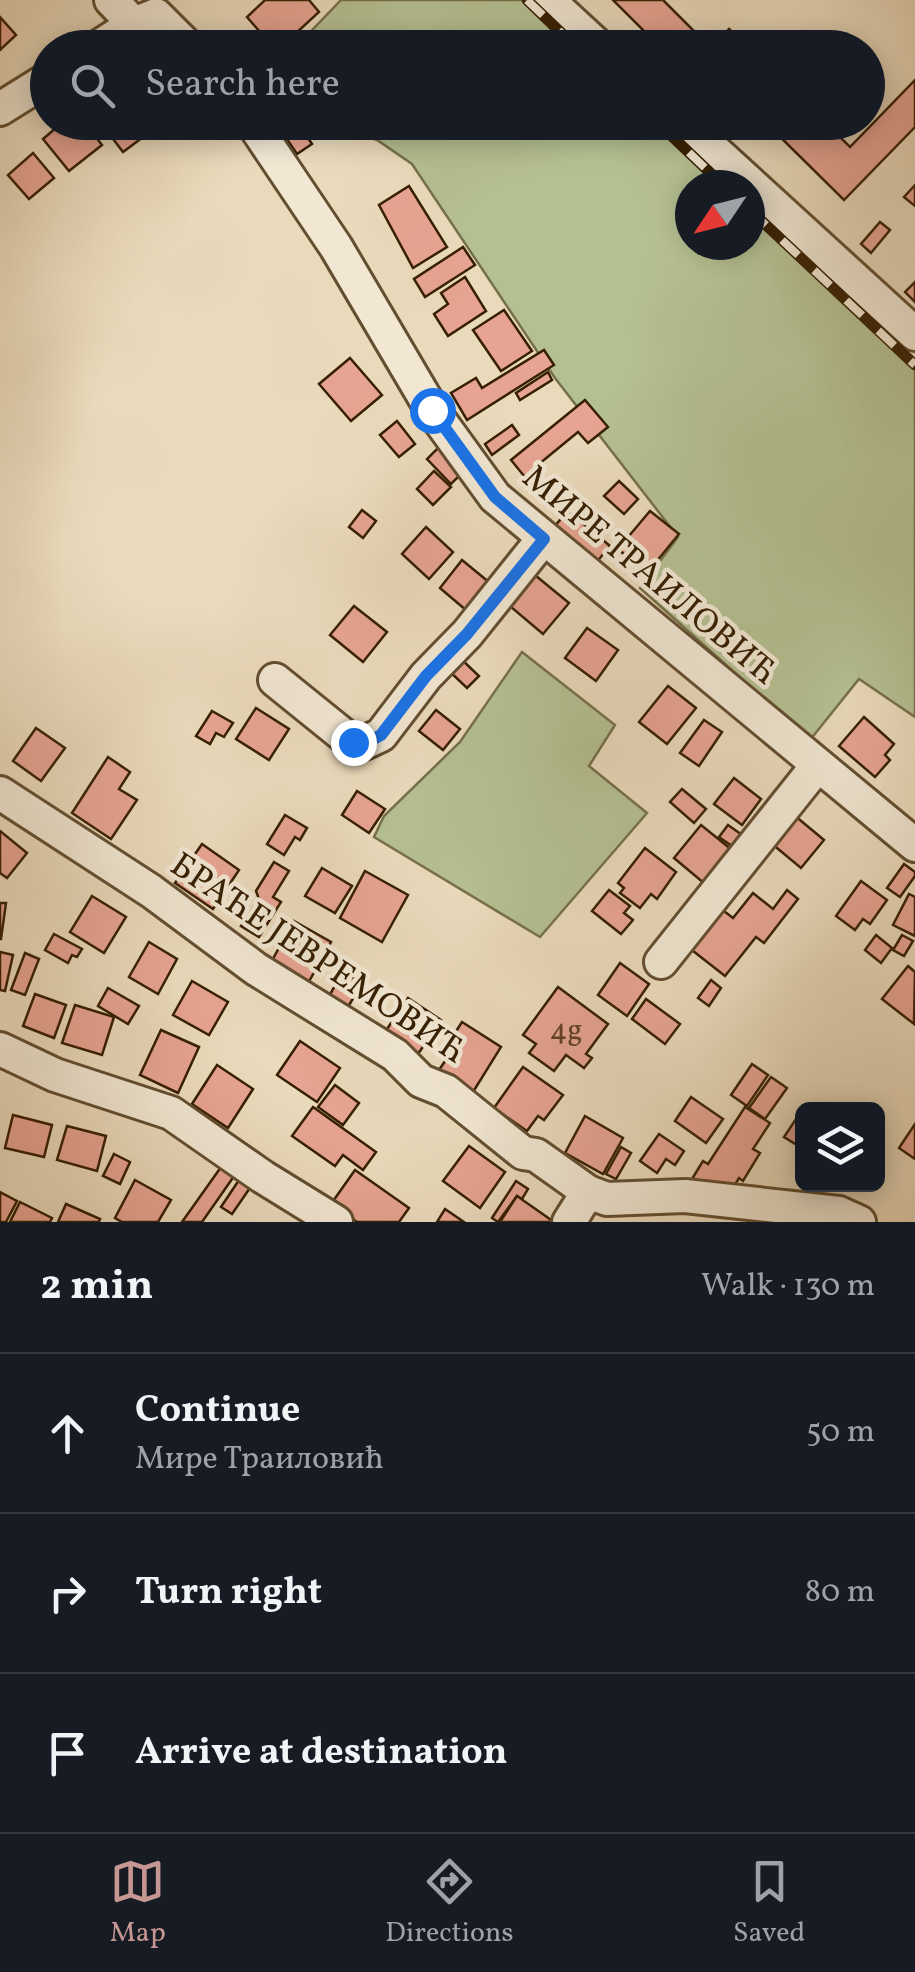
<!DOCTYPE html>
<meta charset="utf-8">
<style>
body{margin:0;font-family:Vollkorn,serif;background:#242831;color:#f1f3f6}
.controls{position:absolute;right:30px;bottom:30px;display:grid;overflow:hidden;border-radius:15px;box-shadow:0 5px 25px #0003}
.controls button{width:90px;height:90px;display:grid;place-items:center;padding:0;border:0;border-bottom:2px solid #363941;background:#171b24;color:#f1f3f6;font:50px sans-serif}
.compass{position:absolute;left:675px;top:170px;width:90px;height:90px;border-radius:50%;background:#171b24;box-shadow:0 5px 25px #0003;rotate:235deg}
.stop{position:absolute;width:30px;height:30px;margin:-22px;border:8px solid #1a73e8;border-radius:50%;background:#fff}
.stop.end{background:#1a73e8;border-color:#fff;box-shadow:0 2px 10px #0008}
.list{margin:0;padding:0;list-style:none}
h2{display:flex;justify-content:space-between;align-items:center;height:130px;margin:0;padding:0 40px;font-size:42px}
h2 small{font-size:32px;font-weight:400;color:#9ea1a6}
.list li{display:grid;grid-template-columns:65px 1fr auto;gap:30px;align-items:center;box-sizing:border-box;height:160px;padding:0 40px;border-top:2px solid #363941}
.list b{display:block;font-size:38px;white-space:nowrap}
.list p{margin:0;font-size:32px;white-space:nowrap;color:#9ea1a6}
.list em{font-size:32px;font-style:normal;color:#9ea1a6}
.icon{flex:none;width:55px;height:55px;fill:none;stroke:currentColor;stroke-width:2;stroke-linecap:round;stroke-linejoin:round}
.map{position:relative;flex:none;width:915px;height:1222px;overflow:hidden}
.search{position:absolute;background:#171b24;box-shadow:0 5px 25px #0003;left:30px;right:30px;top:30px;height:110px;display:flex;align-items:center;gap:25px;box-sizing:border-box;padding:0 35px;border-radius:55px;color:#9ea1a6;font-size:38px}
.sheet{height:610px;background:#171b24}
nav{display:flex;justify-content:space-around;align-items:center;box-sizing:border-box;height:140px;border-top:2px solid #363941;background:#171b24;font-size:28px;color:#9ea1a6}
nav a{display:grid;justify-items:center;gap:5px}
nav .on{color:#c59692}
.map>svg:first-child{display:block}
</style>
<div class="map">
<svg width="915" height="1222" viewBox="0 0 915 1222">
<rect width="100%" height="100%" fill="#eadabc"/>
<filter id="stains"><feTurbulence type="fractalNoise" baseFrequency=".002" numOctaves="4"/><feColorMatrix values="0 0 0 0 .2 0 0 0 0 .09 0 0 0 0 .02 0 0 0 .5 -.17"/></filter>
<radialGradient id="worn" r=".72"><stop offset=".6" stop-color="#630" stop-opacity="0"/><stop offset="1" stop-color="#630" stop-opacity=".3"/></radialGradient>
<g fill="#b5c092" stroke="#76704a" stroke-width="2.5">
<polygon points="341,0 527,0 577,47 295,48"/>
<polygon points="327,123 657,123 723,185 690,185 690,245 750,245 750,210 915,365 915,717 859,679 810,740 640,588 678,537 555,378 412,164 377,140"/>
<polygon points="522,652 615,725 589,766 647,813 540,937 374,837 384,816 460,742"/>
</g>
<g fill="#e7a492" stroke="#361f02" stroke-width="2.5">
<polygon points="265,0 309,0 319,12 280,48 274,48 247,17"/>
<polygon points="613,0 663,0 698,35 686,48 661,48"/>
<polygon points="0,17 16,35 0,50"/>
<polygon points="729,29 748,48 711,48"/>
<polygon points="915,80 915,127 844,200 765,122 825,122 850,147"/>
<polygon points="63,122 84,122 102,145 69,171 43,139"/>
<polygon points="119,122 149,122 154,129 123,152 107,131"/>
<polygon points="275,122 297,122 312,144 297,154"/>
<polygon points="33,153 54,178 29,199 8,175"/>
<polygon points="915,185 915,206 904,197"/>
<polygon points="409,186 447,247 413,268 379,205"/>
<polygon points="880,222 890,230 871,253 861,244"/>
<polygon points="463,247 475,265 425,297 414,279"/>
<polygon points="465,277 486,311 448,336 434,314 448,304 441,293"/>
<polygon points="915,282 915,302 905,292"/>
<polygon points="504,310 532,351 501,371 473,330"/>
<polygon points="544,350 554,365 467,420 451,393 476,378 482,388"/>
<polygon points="350,358 382,395 351,421 319,384"/>
<polygon points="548,372 552,380 520,400 516,393"/>
<polygon points="585,400 608,427 588,443 578,432 539,464 543,470 529,482 511,460"/>
<polygon points="397,421 415,444 399,457 380,435"/>
<polygon points="512,425 519,435 492,455 485,444"/>
<polygon points="439,447 463,472 451,484 427,459"/>
<polygon points="434,471 451,487 433,505 417,489"/>
<polygon points="619,481 638,499 624,514 604,496"/>
<polygon points="362,510 376,521 363,538 349,527"/>
<polygon points="568,511 610,546 595,564 553,528"/>
<polygon points="650,511 679,534 647,573 618,549"/>
<polygon points="426,527 453,552 429,579 402,554"/>
<polygon points="462,560 490,583 467,611 440,588"/>
<polygon points="530,571 569,603 543,634 504,601"/>
<polygon points="354,606 387,632 363,662 330,635"/>
<polygon points="587,628 618,650 596,681 565,658"/>
<polygon points="460,658 479,676 467,688 448,670"/>
<polygon points="668,686 696,708 667,744 639,722"/>
<polygon points="256,708 289,729 269,760 236,739"/>
<polygon points="436,710 460,729 443,750 419,731"/>
<polygon points="212,711 233,723 224,737 216,733 210,744 196,736"/>
<polygon points="864,717 894,744 885,755 890,760 875,777 839,746"/>
<polygon points="704,720 722,732 699,766 680,753"/>
<polygon points="36,728 65,748 41,781 13,761"/>
<polygon points="108,757 130,772 119,789 137,800 111,839 72,813"/>
<polygon points="734,778 761,799 742,825 714,804"/>
<polygon points="682,789 706,809 694,823 670,802"/>
<polygon points="357,791 385,809 369,833 342,815"/>
<polygon points="285,815 307,828 300,840 295,837 284,855 267,844"/>
<polygon points="794,815 824,840 801,868 771,843"/>
<polygon points="701,825 732,850 705,884 674,858"/>
<polygon points="728,825 745,837 736,849 719,837"/>
<polygon points="0,831 27,853 7,878 0,873"/>
<polygon points="202,844 239,870 213,909 175,883"/>
<polygon points="645,848 676,872 657,899 651,894 640,908 620,893 624,888 618,883"/>
<polygon points="274,862 289,871 273,897 281,902 259,937 241,926 259,899 256,891"/>
<polygon points="904,864 915,872 915,876 900,897 887,888"/>
<polygon points="322,868 352,886 335,913 305,896"/>
<polygon points="365,871 408,895 382,942 340,918"/>
<polygon points="861,881 887,900 870,924 863,919 855,930 836,916"/>
<polygon points="609,890 630,906 624,913 633,920 621,934 592,911"/>
<polygon points="787,890 798,899 764,943 756,937 725,976 688,947 720,908 733,918 753,893 773,909"/>
<polygon points="909,894 915,897 915,936 893,925"/>
<polygon points="92,896 126,917 104,953 70,932"/>
<polygon points="0,903 6,903 1,939 0,939"/>
<polygon points="294,921 331,942 307,985 270,964"/>
<polygon points="54,934 82,949 77,957 72,955 68,963 45,950"/>
<polygon points="876,935 892,948 881,963 865,950"/>
<polygon points="902,935 913,941 904,956 893,950"/>
<polygon points="149,942 177,959 158,994 129,977"/>
<polygon points="0,952 13,955 5,991 0,990"/>
<polygon points="25,953 39,959 25,995 11,990"/>
<polygon points="620,963 649,984 627,1016 598,995"/>
<polygon points="908,966 915,972 914,1024 882,999"/>
<polygon points="343,972 362,983 348,1007 329,996"/>
<polygon points="711,980 721,988 709,1006 698,998"/>
<polygon points="192,981 228,1002 209,1035 173,1015"/>
<polygon points="558,987 608,1024 586,1054 592,1058 584,1068 566,1055 554,1071 529,1053 536,1044 523,1035"/>
<polygon points="108,988 139,1006 128,1024 98,1006"/>
<polygon points="35,994 66,1005 54,1038 23,1026"/>
<polygon points="408,998 441,1020 416,1057 383,1035"/>
<polygon points="646,999 680,1024 665,1044 632,1019"/>
<polygon points="75,1005 114,1017 102,1055 62,1043"/>
<polygon points="462,1022 501,1047 473,1092 439,1070 452,1051 446,1047"/>
<polygon points="161,1030 199,1047 178,1093 140,1075"/>
<polygon points="300,1041 340,1068 317,1102 277,1075"/>
<polygon points="752,1064 768,1075 747,1106 731,1095"/>
<polygon points="217,1065 253,1089 228,1128 192,1104"/>
<polygon points="523,1067 563,1095 544,1120 538,1116 527,1131 494,1108"/>
<polygon points="771,1077 787,1088 765,1119 749,1108"/>
<polygon points="335,1085 359,1103 343,1125 318,1107"/>
<polygon points="691,1097 723,1119 706,1143 675,1121"/>
<polygon points="313,1107 376,1152 363,1170 343,1155 335,1166 292,1136"/>
<polygon points="745,1107 770,1123 753,1149 760,1153 743,1181 739,1178 728,1196 692,1179 703,1161 708,1164"/>
<polygon points="13,1115 52,1125 44,1157 5,1148"/>
<polygon points="585,1116 623,1138 603,1174 565,1153"/>
<polygon points="796,1119 802,1124 802,1148 784,1137"/>
<polygon points="915,1124 915,1159 899,1148"/>
<polygon points="67,1126 106,1136 97,1171 57,1160"/>
<polygon points="659,1134 684,1151 675,1165 666,1159 657,1173 640,1161"/>
<polygon points="469,1146 505,1172 480,1208 443,1181"/>
<polygon points="621,1147 631,1153 616,1179 606,1174"/>
<polygon points="114,1154 130,1162 120,1184 103,1176"/>
<polygon points="226,1160 239,1169 202,1222 182,1222"/>
<polygon points="355,1170 409,1208 399,1222 357,1222 331,1204"/>
<polygon points="243,1174 254,1182 232,1214 221,1207"/>
<polygon points="135,1180 171,1200 158,1222 122,1222 115,1218"/>
<polygon points="516,1181 528,1189 522,1199 517,1196 498,1222 492,1218"/>
<polygon points="0,1192 17,1201 6,1222 0,1222"/>
<polygon points="517,1196 554,1222 500,1222"/>
<polygon points="20,1202 52,1218 50,1222 10,1222"/>
<polygon points="66,1204 100,1219 99,1222 58,1222"/>
<polygon points="445,1209 464,1222 437,1222"/>
</g>
<g fill="none" stroke-linecap="round" stroke-linejoin="round">
<g stroke="#634e30" stroke-width="38">
<g id="minor">
<polyline points="111,0 134,24"/>
<polyline points="548,0 600,48"/>
<polyline points="97,48 134,24 156,15 189,48"/>
<polyline points="0,109 48,79"/>
<polyline points="252,122 336,247 432,410 495,497 915,845"/>
<polyline points="683,122 915,334"/>
<polyline points="275,680 353,743 364,743 381,735 426,676 467,634 543,539"/>
<polyline points="0,793 151,891 256,969 395,1055 421,1081 446,1091 523,1153 536,1155 588,1192 569,1222"/>
<polyline points="661,962 817,766"/>
<polyline points="0,1049 55,1075 171,1113 263,1177 336,1222"/>
<polyline points="588,1192 607,1199 685,1196 839,1213 859,1222"/>
</g>
</g>
<use href="#minor" stroke="#f1e7d3" stroke-width="32"/>
<g stroke="#361f02" stroke-width="11">
<g id="rail">
<polyline points="527,0 577,48"/>
<polyline points="657,122 723,185"/>
<polyline points="750,210 915,365"/>
</g>
</g>
<use href="#rail" stroke="#f1e7d3" stroke-width="8" stroke-dasharray="22" stroke-linecap="butt"/>
</g>
<g fill="none" stroke-linecap="round" stroke-linejoin="round">
<polyline stroke="#1a73e8" stroke-width="12" points="353,742 364,744 381,735 426,676 467,634 544,539 495,497 432,410"/>
</g>
<g text-anchor="middle" stroke-width="9" stroke-linejoin="round" paint-order="stroke">
<g font-size="30" fill="#624026">
<text x="566" y="1039">4g</text>
</g>
<g font-size="35" fill="#361f02" stroke="#f1e7d3">
<text transform="translate(651 574) rotate(40)" y="12">МИРЕ ТРАИЛОВИЋ</text>
<text transform="translate(319 957) rotate(34)" y="12">БРАЋЕ ЈЕВРЕМОВИЋ</text>
</g>
</g>
<rect width="100%" height="100%" filter="url(#stains)"/>
<rect width="100%" height="100%" fill="url(#worn)"/>
</svg>
<div class="controls">
<button><svg class="icon" aria-label="layers" viewBox="0 0 24 24"><path d="M12 4l9 5-9 5-9-5zM3 14l9 5 9-5"/></svg></button>
</div>
<svg class="compass" viewBox="-18 -18 36 36"><path d="M0-13l5 13h-10z" fill="#e53935"/><path d="M0 13l5-13h-10z" fill="#9ea1a6"/></svg>
<div class="stop" style="left:432px;top:410px"></div>
<div class="stop end" style="left:353px;top:742px"></div>
<div class="search"><svg class="icon" aria-label="search" viewBox="0 0 24 24"><circle cx="10" cy="10" r="6"/><path d="M15 15l6 6"/></svg>Search here</div>
</div>
<section class="sheet">
<h2>2 min<small>Walk · 130 m</small></h2>
<ul class="list">
<li><svg class="icon" aria-label="ahead" viewBox="0 0 24 24"><path d="M12 20V5M6 11l6-6 6 6"/></svg><div><b>Continue</b><p>Мире Траиловић</p></div><em>50 m</em></li>
<li><svg class="icon" aria-label="right" viewBox="0 0 24 24"><path d="M7 20v-9h11M14 6l5 5-5 5"/></svg><div><b>Turn right</b></div><em>80 m</em></li>
<li><svg class="icon" aria-label="arrive" viewBox="0 0 24 24"><path d="M6 21V4h12l-3 4 3 4H6"/></svg><div><b>Arrive at destination</b></div></li>
</ul>
</section>
<nav>
<a class="on"><svg class="icon" aria-label="map" viewBox="0 0 24 24"><path d="M3 6l6-2 6 2 6-2v14l-6 2-6-2-6 2zM9 4v14M15 6v14"/></svg>Map</a>
<a><svg class="icon" aria-label="directions" viewBox="0 0 24 24"><path d="M12 3l9 9-9 9-9-9zM9 14v-3h6M13 9l2 2-2 2"/></svg>Directions</a>
<a><svg class="icon" aria-label="saved" viewBox="0 0 24 24"><path d="M7 4h10v16l-5-4-5 4z"/></svg>Saved</a>
</nav>
